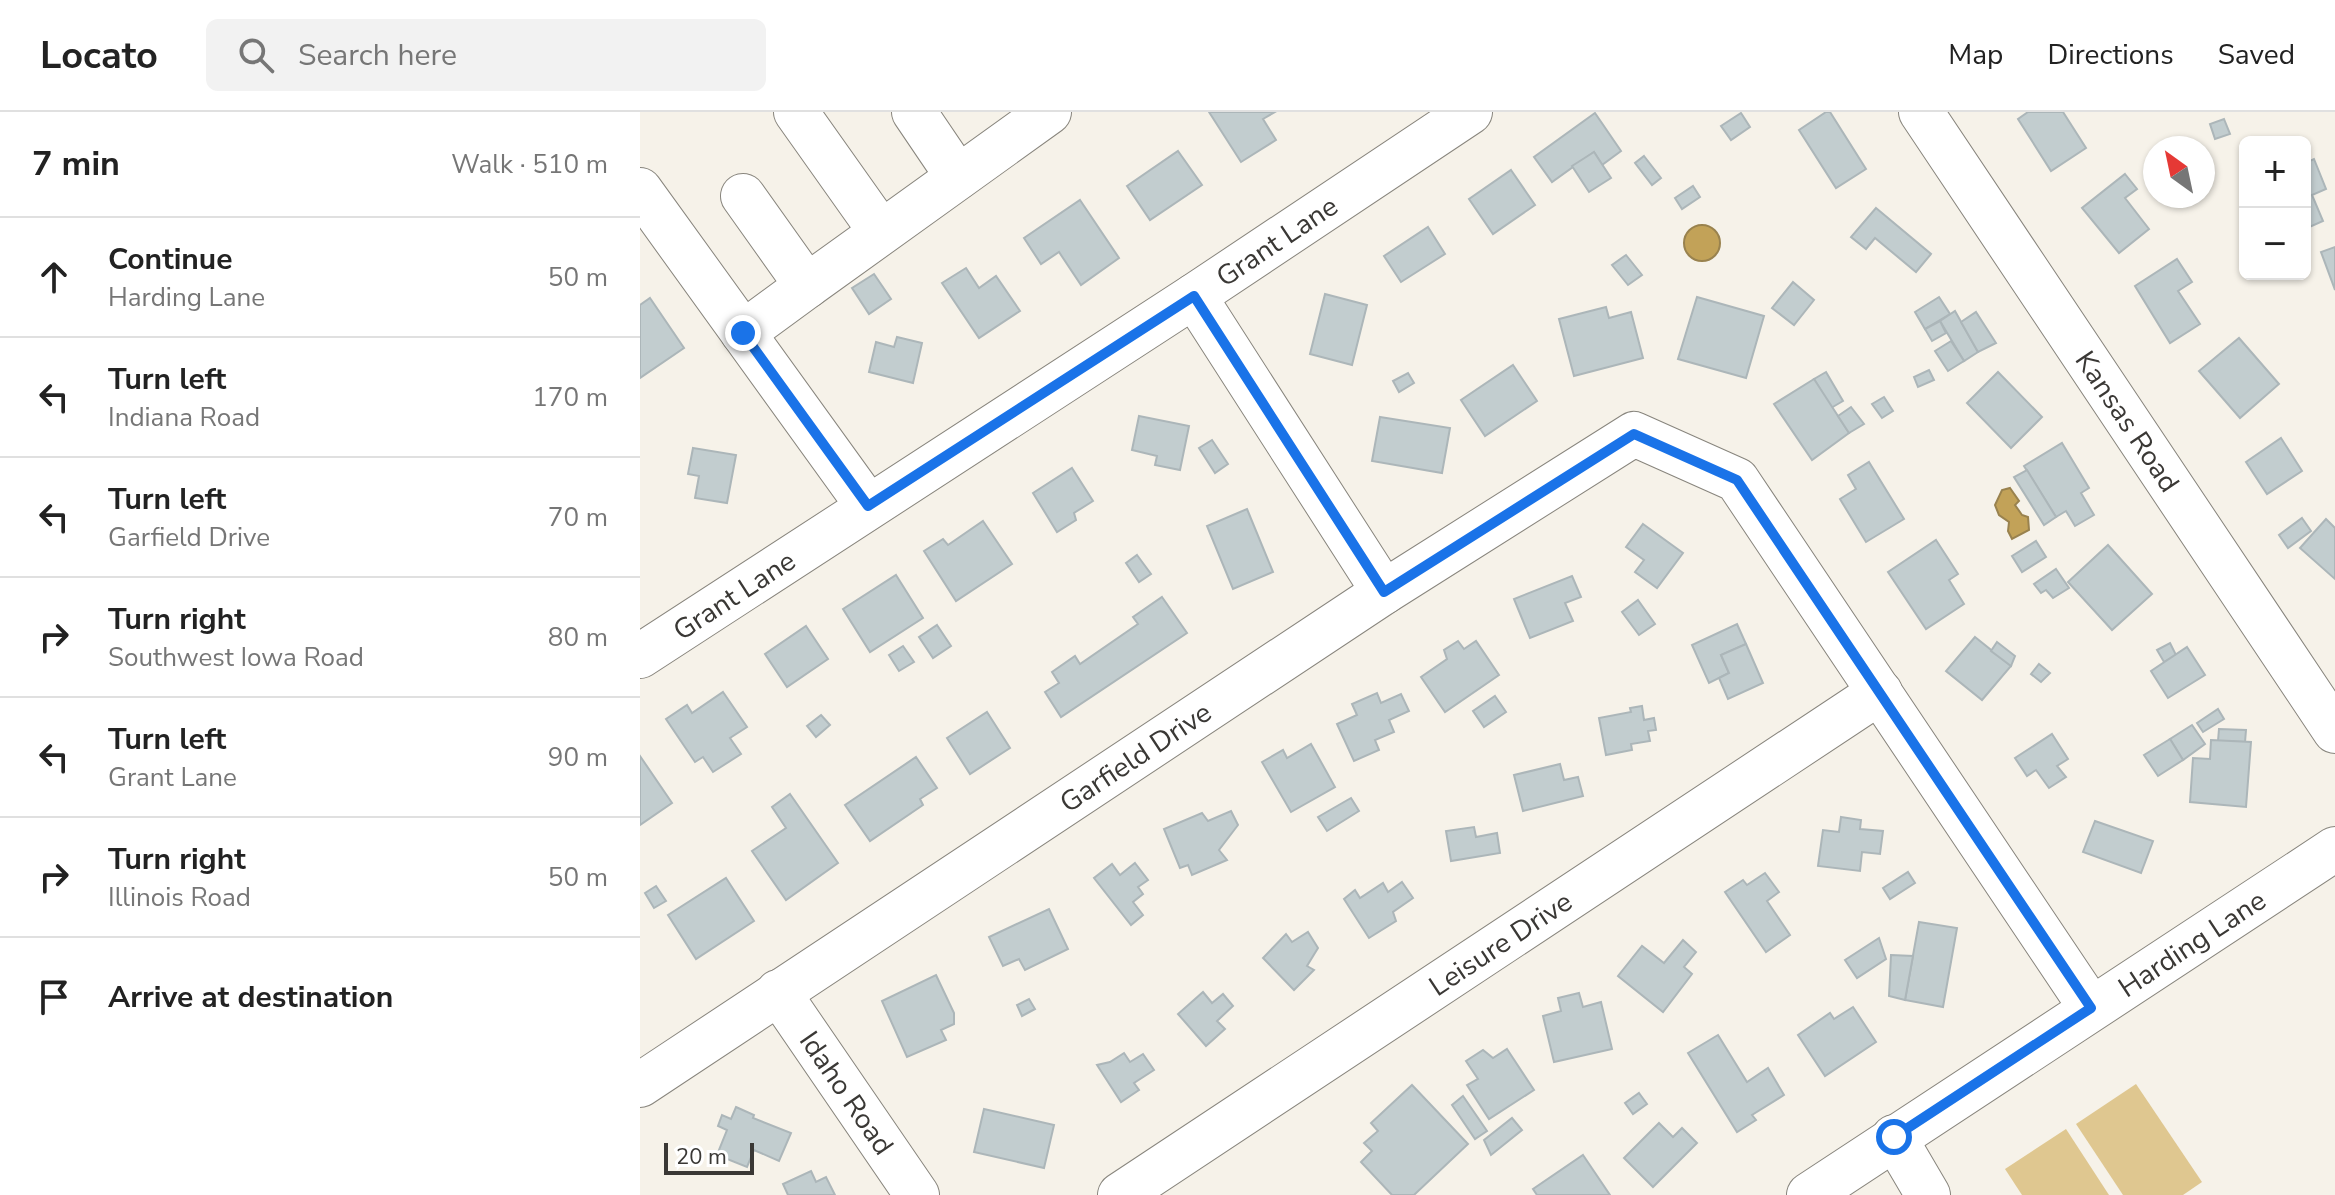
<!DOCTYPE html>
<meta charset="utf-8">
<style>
body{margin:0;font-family:"Nunito Sans",sans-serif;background:#f2f2f2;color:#222}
.controls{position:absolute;right:24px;top:24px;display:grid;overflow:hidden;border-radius:12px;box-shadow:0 2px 6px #0004}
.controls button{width:72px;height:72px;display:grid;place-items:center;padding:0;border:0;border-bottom:2px solid #e0e0e0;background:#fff;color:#222;font:40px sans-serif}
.compass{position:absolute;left:1503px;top:24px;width:72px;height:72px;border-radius:50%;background:#fff;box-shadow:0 2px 6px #0004;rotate:327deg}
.scale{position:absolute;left:24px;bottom:20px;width:90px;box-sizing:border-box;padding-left:8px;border:4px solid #3a3835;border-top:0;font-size:22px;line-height:28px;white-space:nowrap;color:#3a3835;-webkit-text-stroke:6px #fff;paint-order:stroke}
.stop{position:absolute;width:24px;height:24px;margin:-18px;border:6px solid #1a73e8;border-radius:50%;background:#fff}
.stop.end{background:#1a73e8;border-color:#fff;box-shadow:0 2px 8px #0008}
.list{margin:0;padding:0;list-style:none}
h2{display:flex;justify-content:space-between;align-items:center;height:104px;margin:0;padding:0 32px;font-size:34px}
h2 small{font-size:26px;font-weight:400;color:#767676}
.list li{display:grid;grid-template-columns:52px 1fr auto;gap:24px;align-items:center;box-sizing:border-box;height:120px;padding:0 32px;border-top:2px solid #e0e0e0}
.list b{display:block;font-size:30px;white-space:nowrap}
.list p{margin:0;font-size:26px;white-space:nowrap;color:#767676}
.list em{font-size:26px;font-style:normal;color:#767676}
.icon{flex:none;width:44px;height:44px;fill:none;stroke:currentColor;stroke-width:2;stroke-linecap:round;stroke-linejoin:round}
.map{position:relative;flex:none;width:1695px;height:1083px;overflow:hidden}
header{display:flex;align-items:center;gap:48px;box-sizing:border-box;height:112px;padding:0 40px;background:#fff;border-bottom:2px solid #e0e0e0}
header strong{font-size:38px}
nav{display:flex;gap:44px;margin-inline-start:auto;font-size:28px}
.search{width:560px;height:72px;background:#f2f2f2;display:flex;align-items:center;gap:20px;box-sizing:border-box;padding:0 28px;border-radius:12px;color:#767676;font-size:30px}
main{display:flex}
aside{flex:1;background:#fff}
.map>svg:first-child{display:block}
</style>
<header>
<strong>Locato</strong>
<div class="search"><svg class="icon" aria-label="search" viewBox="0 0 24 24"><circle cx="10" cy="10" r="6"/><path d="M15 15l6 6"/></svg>Search here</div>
<nav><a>Map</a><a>Directions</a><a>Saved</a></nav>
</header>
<main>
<aside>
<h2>7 min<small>Walk · 510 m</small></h2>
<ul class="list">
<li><svg class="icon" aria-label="ahead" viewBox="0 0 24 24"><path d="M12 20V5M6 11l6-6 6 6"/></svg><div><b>Continue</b><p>Harding Lane</p></div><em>50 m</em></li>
<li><svg class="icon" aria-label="left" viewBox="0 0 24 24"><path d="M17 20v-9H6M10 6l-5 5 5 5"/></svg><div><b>Turn left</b><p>Indiana Road</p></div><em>170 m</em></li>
<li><svg class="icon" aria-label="left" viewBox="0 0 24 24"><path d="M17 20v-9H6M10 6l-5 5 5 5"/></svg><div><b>Turn left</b><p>Garfield Drive</p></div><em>70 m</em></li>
<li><svg class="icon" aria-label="right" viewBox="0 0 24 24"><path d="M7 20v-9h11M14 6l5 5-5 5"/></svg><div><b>Turn right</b><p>Southwest Iowa Road</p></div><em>80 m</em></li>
<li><svg class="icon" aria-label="left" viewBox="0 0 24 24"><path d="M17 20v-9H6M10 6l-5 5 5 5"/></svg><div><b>Turn left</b><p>Grant Lane</p></div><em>90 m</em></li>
<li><svg class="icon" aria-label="right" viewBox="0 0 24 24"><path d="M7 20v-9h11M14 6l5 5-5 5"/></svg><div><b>Turn right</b><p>Illinois Road</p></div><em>50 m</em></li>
<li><svg class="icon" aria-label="arrive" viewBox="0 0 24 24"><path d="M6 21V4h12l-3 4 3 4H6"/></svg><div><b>Arrive at destination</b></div></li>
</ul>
</aside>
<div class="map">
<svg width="1695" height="1083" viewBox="0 0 1695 1083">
<rect width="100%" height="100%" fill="#f6f2e9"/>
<g fill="#dfc790">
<polygon points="1496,972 1562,1070 1543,1083 1483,1083 1436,1012"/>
<polygon points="1426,1017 1469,1083 1382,1083 1365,1057"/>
</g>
<g fill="#c2a258" stroke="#99824e" stroke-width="2">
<circle cx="1062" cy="131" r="18"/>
<polygon points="1370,376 1379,389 1375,393 1382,403 1388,405 1389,418 1372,427 1368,419 1369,410 1359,403 1355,393 1362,378"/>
</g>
<g fill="#c2cdcf" stroke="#acb6b9" stroke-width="2">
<polygon points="569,0 635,0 623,7 636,28 601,50"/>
<polygon points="1186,0 1190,0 1226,57 1196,76 1159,18"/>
<polygon points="1388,0 1423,0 1446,36 1411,59 1378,7"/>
<polygon points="955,1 981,39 962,53 954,40 912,70 894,45"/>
<polygon points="1101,1 1110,15 1091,28 1081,14"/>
<polygon points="1584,7 1590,22 1575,27 1570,12"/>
<polygon points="538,39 562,73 510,108 487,74"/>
<polygon points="954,40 971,66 949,80 932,54"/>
<polygon points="1004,44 1021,66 1012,73 995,51"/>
<polygon points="1674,47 1686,77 1672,83 1683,109 1665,117 1665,51"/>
<polygon points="871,58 895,93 853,122 829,87"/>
<polygon points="1485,62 1497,77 1485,86 1509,117 1479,141 1442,96"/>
<polygon points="1053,74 1060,85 1042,97 1035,86"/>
<polygon points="440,88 479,146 441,173 419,140 401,152 384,126"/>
<polygon points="1236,96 1291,142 1276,160 1235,126 1226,137 1211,125"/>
<polygon points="788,115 805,142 761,170 744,144"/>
<polygon points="1695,135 1695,178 1681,140"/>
<polygon points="986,143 1002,163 988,173 972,153"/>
<polygon points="1537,147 1552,170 1538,179 1560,212 1530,231 1495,174"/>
<polygon points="326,156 339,176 356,164 380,199 339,226 302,171"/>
<polygon points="234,162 251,187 229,202 212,176"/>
<polygon points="1153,170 1174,188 1154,213 1132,196"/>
<polygon points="685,182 727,193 712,253 670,242"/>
<polygon points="1057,185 1124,204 1106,266 1038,247"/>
<polygon points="1299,185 1310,202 1285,217 1275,200"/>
<polygon points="10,186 44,236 0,266 0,193"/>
<polygon points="966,195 969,206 991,200 1003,246 934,264 919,207"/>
<polygon points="1315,199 1338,240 1324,249 1300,209"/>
<polygon points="1336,200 1356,231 1338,240 1321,210"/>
<polygon points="1300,209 1306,221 1292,229 1285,217"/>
<polygon points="257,225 282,231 273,271 229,260 236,230 254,235"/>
<polygon points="1599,226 1639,272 1600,306 1559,259"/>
<polygon points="1311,229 1324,249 1308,259 1295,239"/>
<polygon points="873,253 897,289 845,324 821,288"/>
<polygon points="1289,258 1294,268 1278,275 1274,265"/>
<polygon points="1186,260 1203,289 1191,296 1174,267"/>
<polygon points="1358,260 1402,305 1371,336 1327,291"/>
<polygon points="768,261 774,271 759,280 753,269"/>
<polygon points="1174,267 1209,321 1172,348 1134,292"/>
<polygon points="1244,285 1253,299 1242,306 1232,292"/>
<polygon points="1211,295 1224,312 1209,321 1198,304"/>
<polygon points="499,304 549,314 540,358 515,353 517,344 492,338"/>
<polygon points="740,305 810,316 802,361 732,349"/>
<polygon points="1641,326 1662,359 1627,382 1606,350"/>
<polygon points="572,328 588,352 575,361 559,336"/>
<polygon points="1422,331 1449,376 1441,381 1454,403 1435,414 1426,399 1416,405 1384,354"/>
<polygon points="53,336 96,343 87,391 55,386 59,364 48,362"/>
<polygon points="1229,350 1264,407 1226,430 1200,387 1216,377 1208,363"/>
<polygon points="432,356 453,389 434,401 436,408 417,420 393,381"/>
<polygon points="1387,358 1416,405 1404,413 1374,365"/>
<polygon points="607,397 633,460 593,477 567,414"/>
<polygon points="1662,406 1671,419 1648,436 1639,423"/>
<polygon points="1686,407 1695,416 1695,467 1660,436"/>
<polygon points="343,409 372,452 316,489 284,439 303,427 308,433"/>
<polygon points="1003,412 1043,441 1017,476 995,460 1004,448 986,435"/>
<polygon points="1296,428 1318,462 1309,468 1324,492 1286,517 1248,460"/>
<polygon points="1396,429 1406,445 1382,460 1372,444"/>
<polygon points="1468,433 1512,482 1472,518 1428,470"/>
<polygon points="497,443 511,462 499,470 486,451"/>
<polygon points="1416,457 1429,476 1413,486 1406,478 1401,481 1394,472"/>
<polygon points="256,463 283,506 230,540 203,497"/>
<polygon points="932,464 941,485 925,491 933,509 890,526 874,487"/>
<polygon points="522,485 547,521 421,605 405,580 419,571 412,560 435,544 440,552 498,512 493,505"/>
<polygon points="998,488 1015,512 999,523 982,500"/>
<polygon points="1097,512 1106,532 1081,543 1089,561 1069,571 1052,533"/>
<polygon points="297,513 311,534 293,546 279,525"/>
<polygon points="166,514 188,547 147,575 125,542"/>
<polygon points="1335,525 1371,554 1342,588 1306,559"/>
<polygon points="818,529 824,537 836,529 859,563 805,600 781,565 807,547 804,538"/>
<polygon points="1357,530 1375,544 1371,554 1351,539"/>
<polygon points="1530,531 1536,543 1524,550 1517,538"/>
<polygon points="1106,532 1123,571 1088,587 1079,566 1089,561 1081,543"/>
<polygon points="263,534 274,550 259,559 249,543"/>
<polygon points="1547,535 1565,563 1528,586 1511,559"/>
<polygon points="1399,552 1410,561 1401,570 1391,562"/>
<polygon points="83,580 107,615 90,626 101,642 73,660 63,645 55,650 26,607 47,593 52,601"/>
<polygon points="737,581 741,591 761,582 769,599 749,608 754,620 735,628 739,638 714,649 697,612 717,603 712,592"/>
<polygon points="855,584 866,600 844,615 833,599"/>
<polygon points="1002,594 1004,608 1014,606 1016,618 1008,619 1010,629 991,632 992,638 966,643 959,606 991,600 990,596"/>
<polygon points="1578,597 1584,607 1563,620 1557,611"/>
<polygon points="347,600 370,636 330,662 307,626"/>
<polygon points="181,603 190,613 176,625 167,614"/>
<polygon points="1552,613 1565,632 1543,648 1530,627"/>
<polygon points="1579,617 1606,618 1605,630 1578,629"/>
<polygon points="1412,622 1428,647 1417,654 1426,665 1409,676 1396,658 1387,664 1375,646"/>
<polygon points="1530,627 1543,648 1518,664 1504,643"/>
<polygon points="1571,628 1611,630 1606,695 1550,690 1553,646 1570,647"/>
<polygon points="671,632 695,675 651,700 622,650 643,638 647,646"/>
<polygon points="0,644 32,691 0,713"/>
<polygon points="276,645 297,676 280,687 283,693 230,729 205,693"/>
<polygon points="920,652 924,668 938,665 943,684 883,699 874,663"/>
<polygon points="150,682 198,751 146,788 112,739 146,716 132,695"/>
<polygon points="711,686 719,699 687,719 678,705"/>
<polygon points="591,699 598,713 579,738 587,748 552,763 548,753 540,756 524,717 562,701 568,709"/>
<polygon points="1201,705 1221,708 1220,717 1243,719 1240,742 1222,740 1220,759 1178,754 1183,718 1199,720"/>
<polygon points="1455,709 1513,729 1501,761 1443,740"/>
<polygon points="834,715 836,725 857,721 860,741 811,749 806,719"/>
<polygon points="495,751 508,768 498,775 503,782 493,790 503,803 491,813 454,766 472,752 480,763"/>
<polygon points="1268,760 1275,771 1250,787 1243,776"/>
<polygon points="1125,761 1139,780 1127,789 1150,823 1126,840 1085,780 1103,768 1107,773"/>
<polygon points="86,766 114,809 56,847 28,803"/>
<polygon points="762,770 773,786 753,800 756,809 729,826 704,787 715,778 720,786 743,771 748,780"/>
<polygon points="16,774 26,789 14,796 5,781"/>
<polygon points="409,797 428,837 385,858 379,847 363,854 349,825"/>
<polygon points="1279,810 1317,816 1303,895 1265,888"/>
<polygon points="668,820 678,836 667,854 674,858 654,878 623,846 646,822 652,830"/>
<polygon points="1239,826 1246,847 1217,866 1205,848"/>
<polygon points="1043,828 1056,840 1044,855 1052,862 1023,900 978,864 1002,834 1024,851"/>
<polygon points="1251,843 1273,844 1265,888 1249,884"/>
<polygon points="296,863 314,901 314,912 301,918 306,928 267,945 242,889"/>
<polygon points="563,880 572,891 583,882 593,894 577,909 585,917 566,934 538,902"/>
<polygon points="939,881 943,895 961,890 972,937 914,950 903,904 921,899 918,886"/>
<polygon points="389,887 395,897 382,904 377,893"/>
<polygon points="1213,895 1236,930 1185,964 1158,923 1190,901 1194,907"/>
<polygon points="1078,923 1107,970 1128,956 1144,983 1112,1003 1116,1008 1097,1020 1048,941"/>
<polygon points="867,937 894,978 849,1007 827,973 838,967 826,949 843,938 853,946"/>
<polygon points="484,941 490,950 503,942 514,958 494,971 499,978 481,990 457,953 470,950"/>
<polygon points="772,973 828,1032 774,1083 752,1083 721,1050 732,1039 724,1031 738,1019 731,1011"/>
<polygon points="999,981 1007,992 993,1002 985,991"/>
<polygon points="823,984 847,1019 835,1027 812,993"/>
<polygon points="96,995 114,1003 113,1006 151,1021 139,1049 114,1038 107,1055 77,1043 87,1018 78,1014 82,1003 91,1007"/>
<polygon points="344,997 414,1013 404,1056 334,1040"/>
<polygon points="872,1006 882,1018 851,1043 844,1028"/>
<polygon points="1019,1011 1033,1025 1042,1016 1057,1031 1013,1075 984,1046"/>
<polygon points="943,1043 970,1083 897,1083 893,1077"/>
<polygon points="171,1059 176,1070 186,1065 195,1083 148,1083 143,1072"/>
</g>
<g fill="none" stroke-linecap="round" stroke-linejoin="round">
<g stroke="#88857d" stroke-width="46">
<g id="minor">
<polyline points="156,0 241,120"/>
<polyline points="274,0 318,65"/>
<path id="s1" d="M1281 0 1695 619"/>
<polyline points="0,78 228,394"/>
<polyline points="167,174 409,0"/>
<polyline points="554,184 744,480"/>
<polyline points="103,221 167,174 103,84"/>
<path id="s2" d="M0 544 554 184 830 0"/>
<path id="s3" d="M138 880 277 1083"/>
<path id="s4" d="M0 973 744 480 994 322 1097 368 1451 896"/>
<polyline points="1254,1025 1288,1083"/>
<path id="s5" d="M480 1083 1240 580"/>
<path id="s6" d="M1169 1083 1695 737"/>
</g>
</g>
<use href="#minor" stroke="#fff" stroke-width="44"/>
</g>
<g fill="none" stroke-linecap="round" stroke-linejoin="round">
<polyline stroke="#1a73e8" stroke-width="10" points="103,221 228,394 554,184 744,480 994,322 1097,368 1451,896 1254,1025"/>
</g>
<g text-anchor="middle" stroke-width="6" stroke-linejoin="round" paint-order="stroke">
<g font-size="28" fill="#3a3835" stroke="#fff">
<text dy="10" stroke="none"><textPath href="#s2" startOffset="760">Grant Lane</textPath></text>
<text dy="10" stroke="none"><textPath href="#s1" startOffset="372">Kansas Road</textPath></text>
<text dy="10" stroke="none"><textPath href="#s2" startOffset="112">Grant Lane</textPath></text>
<text dy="10" stroke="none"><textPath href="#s4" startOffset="594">Garfield Drive</textPath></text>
<text dy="10" stroke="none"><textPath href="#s6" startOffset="458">Harding Lane</textPath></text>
<text dy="10" stroke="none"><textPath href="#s5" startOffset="456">Leisure Drive</textPath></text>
<text dy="10" stroke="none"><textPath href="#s3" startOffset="122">Idaho Road</textPath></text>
</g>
</g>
</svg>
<div class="controls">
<button>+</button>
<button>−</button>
</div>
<svg class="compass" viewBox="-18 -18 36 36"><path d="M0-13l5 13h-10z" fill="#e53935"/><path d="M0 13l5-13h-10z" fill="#767676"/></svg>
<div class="scale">20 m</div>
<div class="stop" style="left:1254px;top:1025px"></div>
<div class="stop end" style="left:103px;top:221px"></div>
</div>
</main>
